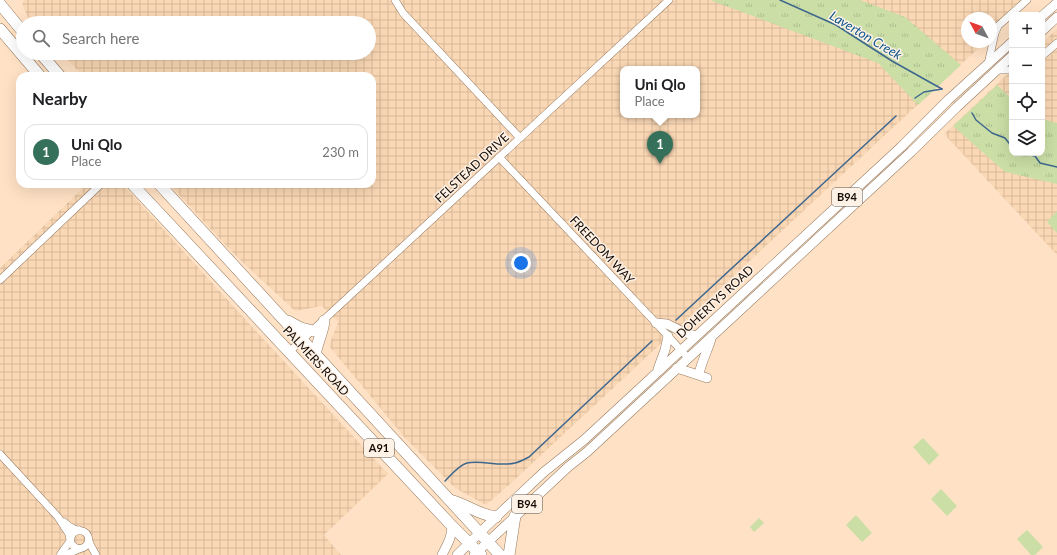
<!DOCTYPE html>
<meta charset="utf-8">
<style>
body{margin:0;font-family:Lato,sans-serif;background:#f2f2f2;color:#202124}
.controls{position:absolute;right:12px;top:12px;display:grid;overflow:hidden;border-radius:8px;box-shadow:0 4px 16px #0002}
.controls button{width:36px;height:36px;display:grid;place-items:center;padding:0;border:0;border-bottom:1px solid #e0e0e0;background:#fff;color:#202124;font:20px sans-serif}
.compass{position:absolute;left:961px;top:12px;width:36px;height:36px;border-radius:50%;background:#fff;box-shadow:0 4px 16px #0002;rotate:311deg}
.you{position:absolute;left:521px;top:263px;width:14px;height:14px;margin:-10px;border:3px solid #fff;border-radius:50%;background:#1a73e8;box-shadow:0 0 0 6px #1a73e833}
.badge{display:grid;place-items:center;width:26px;height:26px;border-radius:50%;background:#35705a;color:#fff;font-size:13px;font-weight:700}
.pin{position:absolute;translate:-50% -33px;filter:drop-shadow(0 1px 2px #0008)}
.pin::after{content:'';position:absolute;top:21px;width:14px;height:12px;background:inherit;clip-path:polygon(0 0,100% 0,50% 100%)}
.popup{position:absolute;left:620px;top:66px;width:80px;height:52px;box-sizing:border-box;display:grid;place-content:center;border-radius:8px;background:#fff;filter:drop-shadow(0 1px 3px #0005);font-size:13px;white-space:nowrap;color:#757577}
.popup b{font-size:15px;color:#202124}
.popup::after{content:'';position:absolute;left:50%;top:100%;margin-left:-8px;border:8px solid transparent;border-top-color:#fff}
.list{margin:0;padding:0;list-style:none}
h2{display:flex;justify-content:space-between;align-items:center;height:52px;margin:0;padding:0 16px;font-size:17px}
h2 small{font-size:13px;font-weight:400;color:#757577}
.list li{display:grid;grid-template-columns:26px 1fr auto;gap:12px;align-items:center;box-sizing:border-box;height:56px;margin:0 8px 8px;padding:0 8px;border:1px solid #e0e0e0;border-radius:12px}
.list b{display:block;font-size:15px;white-space:nowrap}
.list p{margin:0;font-size:13px;white-space:nowrap;color:#757577}
.list em{font-size:13px;font-style:normal;color:#757577}
.icon{flex:none;width:22px;height:22px;fill:none;stroke:currentColor;stroke-width:2;stroke-linecap:round;stroke-linejoin:round}
.map{position:relative;flex:none;width:1057px;height:555px;overflow:hidden}
.search{position:absolute;background:#fff;box-shadow:0 4px 16px #0002;left:16px;top:16px;width:360px;height:44px;display:flex;align-items:center;gap:10px;box-sizing:border-box;padding:0 14px;border-radius:22px;color:#757577;font-size:15px}
.panel{position:absolute;background:#fff;box-shadow:0 4px 16px #0002;left:16px;top:72px;width:360px;height:116px;border-radius:12px}
.map>svg:first-child{display:block}
</style>
<div class="map">
<svg width="1057" height="555" viewBox="0 0 1057 555">
<defs>
<pattern id="industrial-grid" width="8" height="8" patternUnits="userSpaceOnUse"><rect width="8" height="8" fill="#fbd8b5"/><path d="M0 4h8M4 0v8" fill="none" stroke="#d6b89a"/></pattern>
<pattern id="park-tufts" width="24" height="20" patternUnits="userSpaceOnUse"><rect width="24" height="20" fill="#cadea6"/><path d="M3 7l-1-3M5 7V3M7 7l1-3M15 17l-1-3M17 17v-4M19 17l1-3" fill="none" stroke="#adbd8d"/></pattern>
</defs>
<rect width="100%" height="100%" fill="#ffe2c5"/>
<g fill="url(#industrial-grid)" fill-rule="evenodd">
<path d="M23 0H1031L991 37V18H967V42H985L509 485 486 505 455 488 405 438 329 346 338 322 322 306 295 311 235 255 169 184H372V76H83L61 53H369V23H34L27 16 22 3 24 1ZM623 69H697V115H623Z"/>
<polygon points="1057,29 1057,255 944,134 1012,70 1012,153 1042,153 1042,43"/>
<polygon points="87,184 117,184 124,186 245,319 388,474 324,535 341,555 0,555 0,268"/>
</g>
<g fill="#cadea6">
<polygon points="1057,211 1057,233 1047,222"/>
<polygon points="923,438 939,455 929,465 913,447"/>
<polygon points="941,489 957,506 947,516 931,499"/>
<polygon points="856,515 872,533 862,542 846,525"/>
<polygon points="759,518 764,523 754,532 750,527"/>
<polygon points="1027,530 1043,547 1035,555 1031,555 1017,539"/>
</g>
<g fill="url(#park-tufts)">
<polygon points="710,0 860,0 905,17 961,65 918,105 878,63"/>
<polygon points="997,85 1012,99 1012,153 1042,153 1042,119 1057,123 1057,184 1005,172 953,126"/>
</g>
<g fill="none" stroke-linecap="round" stroke-linejoin="round">
<g stroke="#3e678e" stroke-width="1.5">
<polyline points="780,0 836,25 892,61 942,89"/>
<polyline points="915,98 924,92 942,89"/>
<polyline points="972,113 976,120 992,133 1005,138 1012,147"/>
<polyline points="1020,153 1035,156 1040,163 1057,167"/>
<polyline points="676,320 896,116"/>
<path d="M445 481C451 475 459 465 467 463 483 460 499 467 515 463 520 462 525 459 529 457L652 341"/>
</g>
<g stroke="#947a60" stroke-width="8">
<g id="minor">
<polyline points="395,0 403,13 520,138"/>
<polyline points="1042,56 1057,43"/>
<polyline points="988,64 995,33 998,26 1027,0"/>
<polyline points="997,70 1012,70"/>
<polyline points="499,157 656,323 688,358"/>
<polyline points="0,280 101,184"/>
<polyline points="289,352 669,0"/>
<polyline points="0,454 58,517 69,534 70,540"/>
<path d="M64 522C67 525 70 527 74 529 80 531 86 530 88 536 91 544 82 552 75 547 69 544 70 538 73 533L79 530"/>
<polyline points="89,541 91,546 96,555"/>
<polyline points="60,555 70,541"/>
<polyline points="65,555 79,549"/>
</g>
</g>
<g stroke="#947a60" stroke-width="10">
<g id="major">
<polyline points="1042,16 1057,3"/>
<polyline points="1042,31 1057,17"/>
<polyline points="656,323 667,324 683,332 696,336"/>
<polyline points="677,368 707,378"/>
<polyline points="658,369 665,350 668,336"/>
<path d="M700 370C703 359 708 349 711 339"/>
<path d="M442 555C447 545 452 537 452 526"/>
<polyline points="457,555 496,517 544,472 584,440 901,147 948,100 1012,42"/>
<polyline points="474,555 568,467 587,452 911,152 957,107 1012,56"/>
</g>
</g>
<g stroke="#947a60" stroke-width="12">
<g id="highway">
<polyline points="0,4 23,32"/>
<polyline points="0,29 40,76"/>
<polyline points="40,53 60,76"/>
<polyline points="132,184 452,526 481,555"/>
<polyline points="159,184 500,555"/>
<polyline points="288,321 301,328 313,331"/>
<path d="M315 355C317 343 323 332 324 321"/>
<path d="M450 500C466 504 479 515 496 517"/>
<polyline points="509,555 515,516"/>
</g>
</g>
<use href="#minor" stroke="#fff" stroke-width="7"/>
<use href="#major" stroke="#fff" stroke-width="9"/>
<use href="#highway" stroke="#fff" stroke-width="11"/>
</g>
<g text-anchor="middle" stroke-width="3" stroke-linejoin="round" paint-order="stroke">
<g fill="#fef2e7" stroke="#5b5047" stroke-width="1">
<rect x="832" y="188" width="30" height="18" rx="3"/>
<rect x="364" y="439" width="30" height="18" rx="3"/>
<rect x="512" y="495" width="30" height="18" rx="3"/>
</g>
<g font-size="11" font-weight="bold" fill="#150b03">
<text x="847" y="201">B94</text>
<text x="379" y="452">A91</text>
<text x="527" y="508">B94</text>
</g>
<g font-size="12" fill="#150b03" stroke="#fef2e7">
<text transform="translate(472 168) rotate(-43)" y="4">FELSTEAD DRIVE</text>
<text transform="translate(602 250) rotate(47)" y="4">FREEDOM WAY</text>
<text transform="translate(715 302) rotate(-43)" y="4">DOHERTYS ROAD</text>
<text transform="translate(316 361) rotate(47)" y="4">PALMERS ROAD</text>
</g>
<g font-size="13" font-style="italic" fill="#0c558d" stroke="#fef2e7">
<text transform="translate(866 35) rotate(31)" y="5">Laverton Creek</text>
</g>
</g>
</svg>
<div class="controls">
<button>+</button>
<button>−</button>
<button><svg class="icon" aria-label="locate" viewBox="0 0 24 24"><circle cx="12" cy="12" r="6"/><path d="M12 2v4M12 18v4M2 12h4M18 12h4"/></svg></button>
<button><svg class="icon" aria-label="layers" viewBox="0 0 24 24"><path d="M12 4l9 5-9 5-9-5zM3 14l9 5 9-5"/></svg></button>
</div>
<svg class="compass" viewBox="-18 -18 36 36"><path d="M0-13l5 13h-10z" fill="#e53935"/><path d="M0 13l5-13h-10z" fill="#757577"/></svg>
<div class="you"></div>
<div class="pin badge" style="left:660px;top:164px">1</div>
<div class="popup"><b>Uni Qlo</b>Place</div>
<div class="search"><svg class="icon" aria-label="search" viewBox="0 0 24 24"><circle cx="10" cy="10" r="6"/><path d="M15 15l6 6"/></svg>Search here</div>
<section class="panel">
<h2>Nearby<small></small></h2>
<ul class="list">
<li><span class="badge">1</span><div><b>Uni Qlo</b><p>Place</p></div><em>230 m</em></li>
</ul>
</section>
</div>
